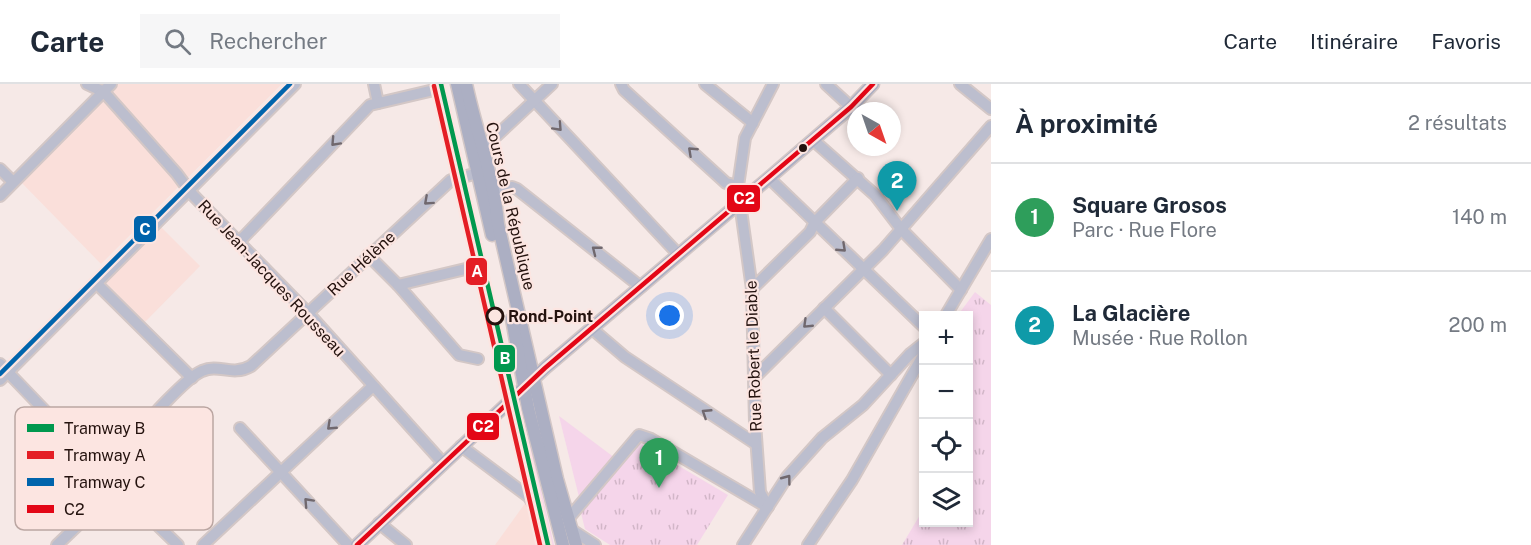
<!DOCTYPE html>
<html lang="fr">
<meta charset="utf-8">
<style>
body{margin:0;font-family:"Public Sans",sans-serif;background:#f6f6f7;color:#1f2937}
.controls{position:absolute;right:18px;bottom:18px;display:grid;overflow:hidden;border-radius:0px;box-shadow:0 3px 9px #0003}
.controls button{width:54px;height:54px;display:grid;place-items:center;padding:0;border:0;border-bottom:2px solid #e0e1e3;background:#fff;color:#1f2937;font:30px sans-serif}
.compass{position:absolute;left:847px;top:18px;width:54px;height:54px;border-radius:50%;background:#fff;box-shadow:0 3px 9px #0003;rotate:140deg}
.you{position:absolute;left:670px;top:232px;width:21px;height:21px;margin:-15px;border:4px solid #fff;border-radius:50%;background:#1a73e8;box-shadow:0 0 0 9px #1a73e833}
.badge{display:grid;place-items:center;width:39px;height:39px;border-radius:50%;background:#b45309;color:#fff;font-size:20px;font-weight:700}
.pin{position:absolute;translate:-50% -50px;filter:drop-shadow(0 2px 3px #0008)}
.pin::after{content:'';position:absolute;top:32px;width:21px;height:18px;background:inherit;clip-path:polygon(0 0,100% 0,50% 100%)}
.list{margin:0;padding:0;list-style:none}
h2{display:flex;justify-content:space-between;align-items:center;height:78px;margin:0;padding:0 24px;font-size:26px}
h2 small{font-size:20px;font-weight:400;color:#747a83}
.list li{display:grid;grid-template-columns:39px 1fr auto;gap:18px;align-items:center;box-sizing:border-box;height:108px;padding:0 24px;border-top:2px solid #e0e1e3}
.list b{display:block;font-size:22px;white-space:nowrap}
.list p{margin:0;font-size:20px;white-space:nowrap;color:#747a83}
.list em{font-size:20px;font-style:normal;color:#747a83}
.icon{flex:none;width:33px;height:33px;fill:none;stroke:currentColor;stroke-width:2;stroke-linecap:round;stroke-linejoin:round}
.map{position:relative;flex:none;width:991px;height:461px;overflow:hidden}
header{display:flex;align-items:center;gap:36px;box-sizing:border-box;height:84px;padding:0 30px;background:#fff;border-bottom:2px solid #e0e1e3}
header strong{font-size:28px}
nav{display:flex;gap:33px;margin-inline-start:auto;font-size:21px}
.search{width:420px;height:54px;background:#f6f6f7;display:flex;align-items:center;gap:15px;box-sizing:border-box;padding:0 21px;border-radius:0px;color:#747a83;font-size:22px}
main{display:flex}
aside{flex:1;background:#fff}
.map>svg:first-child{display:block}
</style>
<header>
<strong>Carte</strong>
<div class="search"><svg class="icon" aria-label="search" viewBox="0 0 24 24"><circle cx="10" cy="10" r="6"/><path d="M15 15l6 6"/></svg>Rechercher</div>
<nav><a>Carte</a><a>Itinéraire</a><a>Favoris</a></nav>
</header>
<main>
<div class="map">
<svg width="991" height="461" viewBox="0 0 991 461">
<defs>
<pattern id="park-tufts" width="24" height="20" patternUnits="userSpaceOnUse" patternTransform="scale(1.5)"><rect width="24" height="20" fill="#f5d5ea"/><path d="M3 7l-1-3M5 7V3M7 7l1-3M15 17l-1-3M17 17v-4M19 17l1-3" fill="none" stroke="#d2b6c8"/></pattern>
</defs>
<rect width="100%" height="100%" fill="#f6e9e7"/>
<g fill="#fadfda">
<polygon points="102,0 282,0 101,180 20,97 110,9"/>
<polygon points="160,142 200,182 145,238 105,198"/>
<polygon points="526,418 538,461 495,461"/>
</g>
<g fill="#f5d5ea">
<polygon points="559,332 615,374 580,417"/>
<polygon points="518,337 525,338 554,461 547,461"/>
</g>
<g fill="url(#park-tufts)">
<polygon points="975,208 991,221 991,461 902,461 923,426 924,438 968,438 968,231 958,231"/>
<polygon points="640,359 728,411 697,461 610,461 585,445 581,429"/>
</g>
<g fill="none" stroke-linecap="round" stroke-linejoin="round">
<g stroke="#d3c7c6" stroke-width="14">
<g id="minor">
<polyline points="87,0 104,8 177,90 191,109 308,229 443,379"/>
<polyline points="374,0 378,19"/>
<polyline points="519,0 679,171"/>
<polyline points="621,0 624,6 726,99 738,102"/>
<polyline points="705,0 753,39"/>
<polyline points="826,0 851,23"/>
<polyline points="960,0 991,25"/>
<polyline points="813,56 875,111 901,145 961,206"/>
<polyline points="479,68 552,0"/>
<polyline points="0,85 13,98"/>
<polyline points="769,94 924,243"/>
<polyline points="742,107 738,102 745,54 773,0"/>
<polyline points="487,108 512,103 517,105 641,203"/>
<polyline points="0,112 111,0"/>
<polyline points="740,119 752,205 755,339 760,408 768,423"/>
<polyline points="239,158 370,21 434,6"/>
<polyline points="368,171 398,201 459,271 478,275"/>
<polyline points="96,199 192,294"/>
<polyline points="398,201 474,183"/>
<polyline points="752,205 810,148 815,138 858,94"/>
<polyline points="824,224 891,291"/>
<polyline points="946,231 991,155"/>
<polyline points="591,244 625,273 756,360"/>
<polyline points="0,280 118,403 178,461"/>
<polyline points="755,293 883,166 991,42"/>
<polyline points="0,296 295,0"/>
<polyline points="240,344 348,461"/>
<polyline points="461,362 529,413 534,421 544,461"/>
<polyline points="568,435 639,351 651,355 767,423"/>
<polyline points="379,439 406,461"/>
<polyline points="572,446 595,461"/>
<path d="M57 461 125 396C137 381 133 370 138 353 142 340 189 292 202 287 220 279 231 293 251 282L451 96 478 89"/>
<polyline points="203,461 373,302"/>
<polyline points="743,461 787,393 822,354 863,321 910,270 924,259"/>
<polyline points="808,461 852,396 924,270"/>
</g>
</g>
<g stroke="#d3c7c6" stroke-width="15">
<g id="major">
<polyline points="457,0 492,151"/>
<path d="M466 0C476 47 494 92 498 140L557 395 576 461"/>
<polyline points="512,235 528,324 563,461"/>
<polyline points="357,461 545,284 777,87 851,23 873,0"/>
</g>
</g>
<use href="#minor" stroke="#bcbece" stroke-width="10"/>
<use href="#major" stroke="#acafc3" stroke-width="12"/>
<g stroke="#fce5e1" stroke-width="9">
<polyline id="bus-1" points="357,461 545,284 851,23 873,0"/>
</g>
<use href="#bus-1" stroke="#e30616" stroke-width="4.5"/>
<g stroke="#fce5e1" stroke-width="9">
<polyline id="tram-1" points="441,0 548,461"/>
</g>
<g stroke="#fce5e1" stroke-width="9">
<polyline id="tram-2" points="434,2 540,461"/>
</g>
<g stroke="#fce5e1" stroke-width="9">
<polyline id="tram-3" points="0,290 290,0"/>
</g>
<use href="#tram-1" stroke="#00984e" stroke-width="4.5"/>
<use href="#tram-2" stroke="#e41e25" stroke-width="4.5"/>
<use href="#tram-3" stroke="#0064ac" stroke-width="4.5"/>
</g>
<defs><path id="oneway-chevron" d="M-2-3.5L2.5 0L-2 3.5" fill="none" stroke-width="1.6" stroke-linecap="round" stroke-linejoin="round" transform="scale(1.5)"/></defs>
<g stroke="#70686e">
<use href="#oneway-chevron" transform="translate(558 43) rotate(47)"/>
<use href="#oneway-chevron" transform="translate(335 58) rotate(133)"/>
<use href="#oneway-chevron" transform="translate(692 67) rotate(-137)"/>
<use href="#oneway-chevron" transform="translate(428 117) rotate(138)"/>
<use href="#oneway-chevron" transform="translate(842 164) rotate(43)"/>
<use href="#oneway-chevron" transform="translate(596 166) rotate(-142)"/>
<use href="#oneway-chevron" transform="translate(807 240) rotate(136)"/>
<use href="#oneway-chevron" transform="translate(706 329) rotate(-147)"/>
<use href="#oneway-chevron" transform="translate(331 342) rotate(137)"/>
<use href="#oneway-chevron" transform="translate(787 395) rotate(-53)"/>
<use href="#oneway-chevron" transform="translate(308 418) rotate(-133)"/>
</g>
<circle fill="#24120e" stroke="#fce5e1" stroke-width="2" cx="803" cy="64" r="5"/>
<circle fill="#fce5e1" stroke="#24120e" stroke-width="3" cx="495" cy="232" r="8"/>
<g text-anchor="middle" stroke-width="4.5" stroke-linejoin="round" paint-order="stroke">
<g font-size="16" fill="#24120e" stroke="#fce5e1">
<text transform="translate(511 122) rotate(77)" y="6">Cours de la République</text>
<text transform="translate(361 179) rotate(-43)" y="6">Rue Hélène</text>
<text transform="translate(272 194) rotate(47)" y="6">Rue Jean-Jacques Rousseau</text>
<text transform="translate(753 272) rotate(-92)" y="6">Rue Robert le Diable</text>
</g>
<g font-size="16" font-weight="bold" fill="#24120e" stroke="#fce5e1" text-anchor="start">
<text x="508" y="238">Rond-Point</text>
</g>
</g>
<rect x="15" y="323" width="198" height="123" rx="9" fill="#fce5e1" stroke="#bba6a2" stroke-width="1.5"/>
<rect x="27" y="340" width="27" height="8" fill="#00984e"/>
<rect x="27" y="367" width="27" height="8" fill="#e41e25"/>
<rect x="27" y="394" width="27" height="8" fill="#0064ac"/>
<rect x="27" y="421" width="27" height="8" fill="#e30616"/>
<g font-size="16" fill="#24120e">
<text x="64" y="350">Tramway B</text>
<text x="64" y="377">Tramway A</text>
<text x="64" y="404">Tramway C</text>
<text x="64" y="431">C2</text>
</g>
<g stroke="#fce5e1" stroke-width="2">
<rect x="726" y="100" width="35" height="29" rx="6" fill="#e30616"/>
<rect x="133" y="131" width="24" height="28" rx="6" fill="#0064ac"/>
<rect x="465" y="173" width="23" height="29" rx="6" fill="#e41e25"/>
<rect x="493" y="260" width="23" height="29" rx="6" fill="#00984e"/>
<rect x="466" y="328" width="34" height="29" rx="6" fill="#e30616"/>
</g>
<g font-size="16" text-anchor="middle" font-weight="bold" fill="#fff">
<text x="744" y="120">C2</text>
<text x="145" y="151">C</text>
<text x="477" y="193">A</text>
<text x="505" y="280">B</text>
<text x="483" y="348">C2</text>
</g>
</svg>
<div class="controls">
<button>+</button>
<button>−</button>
<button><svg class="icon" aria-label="locate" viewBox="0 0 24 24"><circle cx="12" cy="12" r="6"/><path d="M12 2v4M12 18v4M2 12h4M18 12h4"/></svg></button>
<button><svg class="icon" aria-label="layers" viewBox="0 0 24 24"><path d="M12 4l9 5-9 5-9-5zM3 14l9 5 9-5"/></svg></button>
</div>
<svg class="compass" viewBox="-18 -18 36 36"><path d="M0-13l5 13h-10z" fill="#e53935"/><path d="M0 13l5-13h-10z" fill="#747a83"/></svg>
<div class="you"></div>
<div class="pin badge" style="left:659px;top:404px;background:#2e9e5b">1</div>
<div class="pin badge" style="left:897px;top:127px;background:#0f9aa8">2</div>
</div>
<aside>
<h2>À proximité<small>2 résultats</small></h2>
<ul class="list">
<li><span class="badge" style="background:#2e9e5b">1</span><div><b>Square Grosos</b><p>Parc · Rue Flore</p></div><em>140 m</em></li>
<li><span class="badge" style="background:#0f9aa8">2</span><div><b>La Glacière</b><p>Musée · Rue Rollon</p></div><em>200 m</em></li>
</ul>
</aside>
</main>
